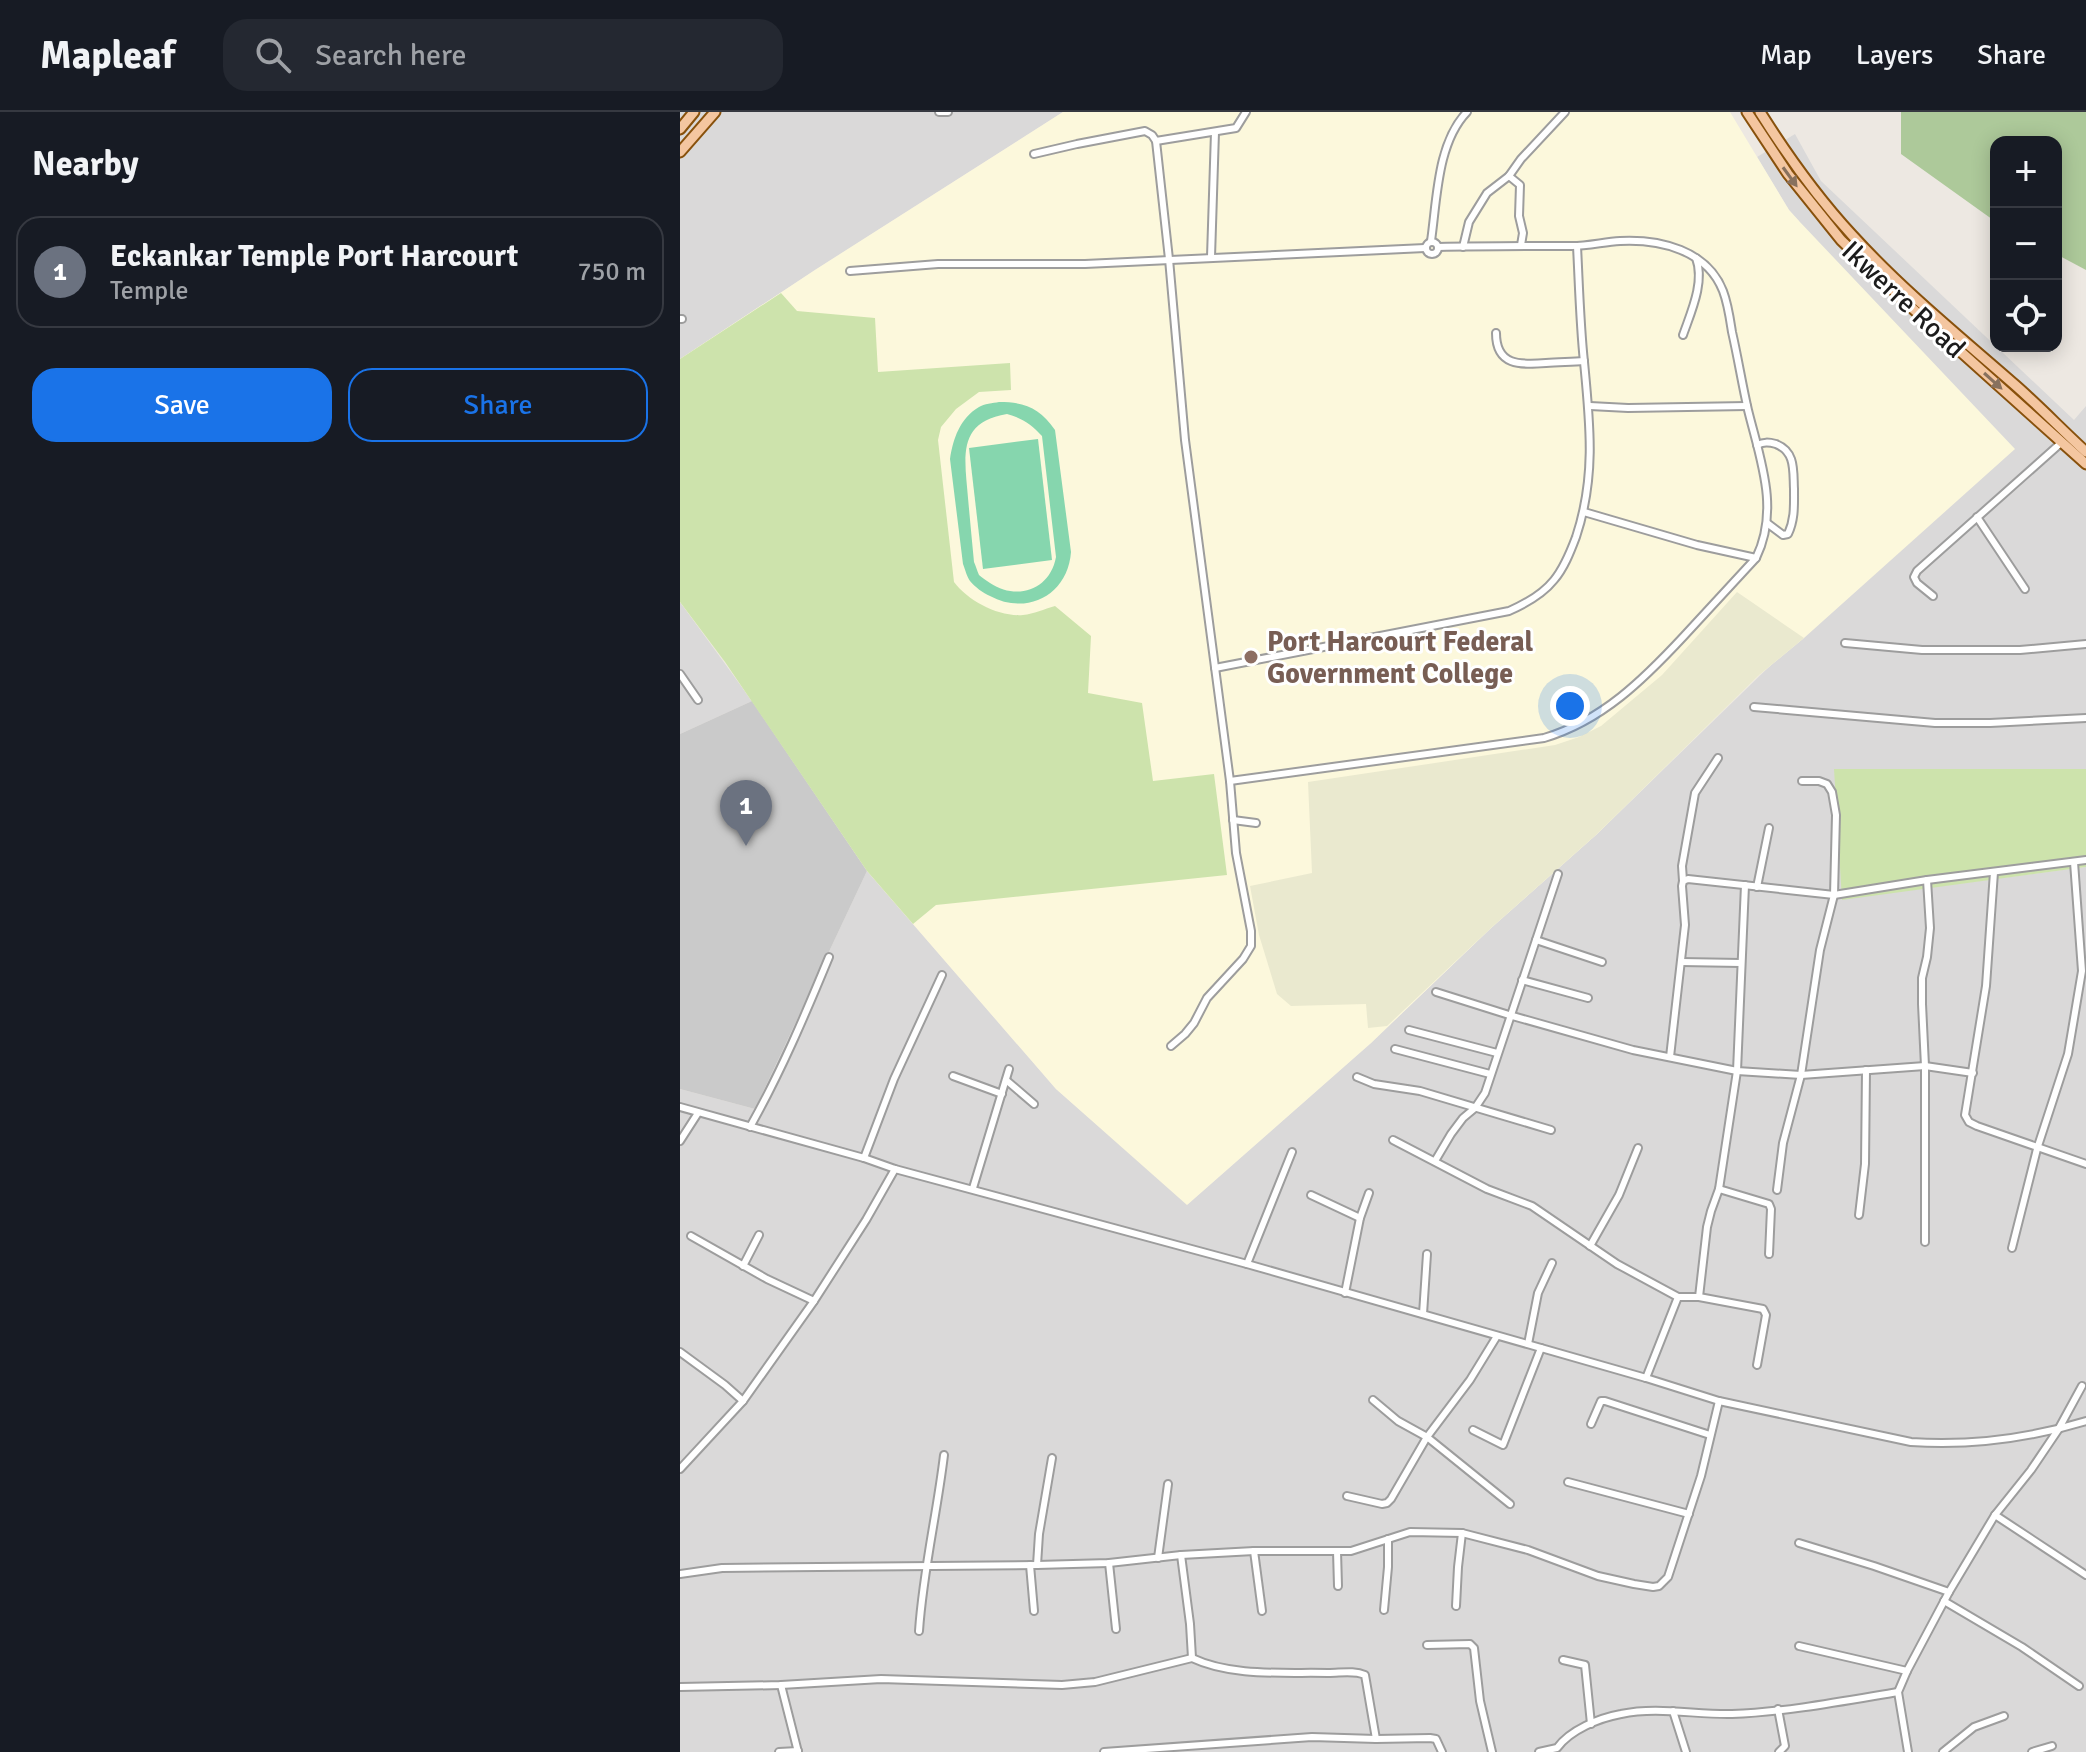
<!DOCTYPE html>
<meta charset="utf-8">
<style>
body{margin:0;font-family:Signika,sans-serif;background:#242831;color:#f1f3f6}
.controls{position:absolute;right:24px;top:24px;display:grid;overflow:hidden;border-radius:16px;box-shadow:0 4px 20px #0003}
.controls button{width:72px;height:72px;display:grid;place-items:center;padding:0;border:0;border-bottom:2px solid #363941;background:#171b24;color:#f1f3f6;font:40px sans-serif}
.you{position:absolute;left:890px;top:594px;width:28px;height:28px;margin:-20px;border:6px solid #fff;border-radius:50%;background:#1a73e8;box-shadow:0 0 0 12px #1a73e833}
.badge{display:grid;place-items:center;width:52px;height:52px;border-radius:50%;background:#1a73e8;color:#fff;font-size:26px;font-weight:700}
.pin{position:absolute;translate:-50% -66px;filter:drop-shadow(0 2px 4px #0008)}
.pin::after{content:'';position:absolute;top:42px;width:28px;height:24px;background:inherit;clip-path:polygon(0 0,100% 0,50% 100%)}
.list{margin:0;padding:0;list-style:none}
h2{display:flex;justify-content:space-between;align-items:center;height:104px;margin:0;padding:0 32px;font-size:34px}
h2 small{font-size:26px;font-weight:400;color:#9ea1a6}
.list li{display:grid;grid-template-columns:52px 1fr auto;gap:24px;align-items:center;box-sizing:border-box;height:112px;margin:0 16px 16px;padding:0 16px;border:2px solid #363941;border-radius:24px}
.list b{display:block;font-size:30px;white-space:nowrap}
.list p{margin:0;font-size:26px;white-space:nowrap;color:#9ea1a6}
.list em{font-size:26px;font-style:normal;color:#9ea1a6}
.actions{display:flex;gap:16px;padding:24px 32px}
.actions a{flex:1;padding:18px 0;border:2px solid #1a73e8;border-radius:24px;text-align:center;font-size:28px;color:#1a73e8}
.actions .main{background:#1a73e8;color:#fff}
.icon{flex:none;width:44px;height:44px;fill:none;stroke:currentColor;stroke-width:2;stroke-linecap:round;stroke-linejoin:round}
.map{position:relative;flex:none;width:1406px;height:1640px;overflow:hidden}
header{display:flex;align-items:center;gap:48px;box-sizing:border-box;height:112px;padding:0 40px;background:#171b24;border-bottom:2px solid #363941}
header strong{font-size:38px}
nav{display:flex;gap:44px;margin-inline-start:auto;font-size:28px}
.search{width:560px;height:72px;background:#242831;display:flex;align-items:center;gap:20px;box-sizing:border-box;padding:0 28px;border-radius:24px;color:#9ea1a6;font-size:30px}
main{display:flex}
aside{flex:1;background:#171b24}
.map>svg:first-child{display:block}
</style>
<header>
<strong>Mapleaf</strong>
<div class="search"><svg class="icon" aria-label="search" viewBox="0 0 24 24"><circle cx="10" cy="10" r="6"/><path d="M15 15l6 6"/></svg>Search here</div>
<nav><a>Map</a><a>Layers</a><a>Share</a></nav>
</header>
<main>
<aside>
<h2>Nearby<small></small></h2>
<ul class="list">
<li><span class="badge" style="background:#6b7280">1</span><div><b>Eckankar Temple Port Harcourt</b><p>Temple</p></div><em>750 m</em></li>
</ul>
<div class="actions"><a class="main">Save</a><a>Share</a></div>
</aside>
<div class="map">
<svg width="1406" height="1640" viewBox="0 0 1406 1640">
<rect width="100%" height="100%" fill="#ede8e2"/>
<g fill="#dad9d9">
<polygon points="0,0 383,0 135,158 0,247"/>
<polygon points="1115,22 1141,69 1394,308 1406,294 1406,657 1400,658 1163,787 1406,755 1406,1640 0,1640 0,977 75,997 187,759 376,977 508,1092 691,931 811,816 917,722 1094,550 1119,109 1109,98 1077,45"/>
<polygon points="0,490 72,589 0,622"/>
</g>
<polygon fill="#fcf8dc" points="383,0 1050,0 1109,98 1119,109 1335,337 1124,526 1078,564 917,722 811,816 691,931 507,1093 376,977 187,759 45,550 0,490 0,247 135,158"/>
<polygon fill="#cacaca" points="72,589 187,759 75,997 0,977 0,622"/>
<polygon fill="#eae9cf" points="1057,480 1124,526 1078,564 917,722 811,816 707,914 688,916 686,892 611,894 597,882 579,823 570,774 632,761 628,670 875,633 899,625 921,614 982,563"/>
<g fill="#cde3ac">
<path d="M101 181 117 199 195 206 198 260 330 251 331 278 299 280 276 297 261 315 258 328 274 470C288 489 319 505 343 503 354 502 364 497 375 494L411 524 408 581 462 591 473 669 534 662 547 763 256 793 233 812 187 759 45 550 0 490V247Z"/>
<polygon points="1154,657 1406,657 1406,755 1162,788"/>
</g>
<polygon fill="#adc99a" points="1221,0 1406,0 1406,158 1376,142 1376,30 1316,30 1316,110 1221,42"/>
<g fill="#86d6ae" fill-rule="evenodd">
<path d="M319 290C345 290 360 296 375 318L391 440C388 483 347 504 310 484 303 481 295 475 290 469 287 465 285 457 283 452L270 347C273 327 280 306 299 295 304 292 313 291 319 290ZM327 302C342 306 352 313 362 324L376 445C370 478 337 489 310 471 306 468 302 466 299 463 297 459 296 454 294 450 292 429 290 408 288 386 285 347 276 310 327 302Z"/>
<polygon points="358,327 372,448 303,457 289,336"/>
</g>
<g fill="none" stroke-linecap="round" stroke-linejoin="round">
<g stroke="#9d9d9d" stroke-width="10">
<g id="street">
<polyline points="259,0 268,0"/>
<polyline points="476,29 556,16 566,0"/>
<polyline points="354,42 397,32 465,19 472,23 476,29 489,147 505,328 550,669 556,741 571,819 571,834 563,847 527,886 514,911 505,922 491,934"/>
<polyline points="829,64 840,73 839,104 843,121 841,133"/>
<path d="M751 129C757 88 757 31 787 0"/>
<circle cx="752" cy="136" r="6"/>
<polyline points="783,135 789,110 807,81 829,64 841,47 885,0"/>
<polyline points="531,145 535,20"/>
<polyline points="170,159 258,152 405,152 745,136"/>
<polyline points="0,207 2,207"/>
<path d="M816 221C816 254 840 253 866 251 879 250 891 250 904 249"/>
<path d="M1003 223C1011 200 1025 170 1016 146"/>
<polyline points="910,294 948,296 1067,294"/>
<path d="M1077 333C1084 330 1088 330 1096 332 1116 340 1113 359 1114 377 1114 393 1115 407 1108 422L1103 423 1087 411"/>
<polyline points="904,400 1017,433 1076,446"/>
<polyline points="1297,405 1345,477"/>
<polyline points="1253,484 1237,471 1234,465 1237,459 1382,330"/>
<polyline points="1165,531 1242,538 1340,538 1406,532"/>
<path d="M535 556 829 499C845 492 862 483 874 468 884 456 890 441 896 425 916 365 910 312 904 250 900 212 899 173 897 134"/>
<polyline points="0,562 18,588"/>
<polyline points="1074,595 1255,611 1310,611 1406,606"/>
<path d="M550 669 864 626C922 609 964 567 1004 524 1028 498 1052 472 1076 446 1100 397 1080 347 1068 298 1062 272 1058 246 1052 220 1050 207 1048 192 1043 179 1027 138 980 127 940 129 924 130 908 134 892 134 847 134 803 134 758 135"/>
<polyline points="553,708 576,711"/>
<polyline points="1314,760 1306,874 1285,1003 1289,1010 1297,1014 1406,1052"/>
<polyline points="1003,769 1002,754 1015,681 1038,646"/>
<polyline points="1077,775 1089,716"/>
<polyline points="856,828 922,850"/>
<polyline points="1001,850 1061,851"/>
<polyline points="842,868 908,886"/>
<polyline points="756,880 829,903 953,938 1057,959 1121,963 1245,954 1293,961"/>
<polyline points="729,918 817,941"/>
<polyline points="715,937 810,962"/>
<polyline points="990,945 1005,813 1002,774 1003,769 1008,767 1154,783 1247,768 1406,748"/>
<polyline points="273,964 322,982"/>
<polyline points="677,965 694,972 740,979 871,1018"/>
<polyline points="326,968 354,992"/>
<path d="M0 995 184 1046 215 1057 567 1152 966 1266 1039 1289 1231 1330C1290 1334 1350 1326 1406 1309"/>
<path d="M70 1015C101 960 125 903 149 845"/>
<polyline points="713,1028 807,1077 852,1094 937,1152 998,1185 1019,1185 1083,1197 1086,1203 1077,1253"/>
<polyline points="0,1029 18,1001"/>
<polyline points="184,1046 214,967 262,863"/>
<polyline points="755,1049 771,1022 783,1006 795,996 805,981 878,762"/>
<polyline points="293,1076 329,957"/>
<polyline points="1039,1077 1089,1092 1091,1097 1089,1142"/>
<polyline points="1097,1078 1103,1031 1121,963 1140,838 1154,783 1156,703 1152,680 1147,672 1139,669 1122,669"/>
<polyline points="631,1083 680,1106"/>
<polyline points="1179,1103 1185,1052 1186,958"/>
<polyline points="11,1124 87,1167 134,1189"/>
<polyline points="1245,1130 1245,954 1242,892 1242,866 1247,845 1250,816 1247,768"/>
<polyline points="910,1134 939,1083 958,1036"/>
<polyline points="1332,1136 1357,1037 1388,942 1402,859 1394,750"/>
<polyline points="567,1152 612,1040"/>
<polyline points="63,1154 79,1123"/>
<polyline points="665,1181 680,1106 689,1081"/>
<polyline points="1019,1185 1027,1115 1031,1099 1039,1077 1057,959 1065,773"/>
<polyline points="743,1202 747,1142"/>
<polyline points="848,1232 858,1181 872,1151"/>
<polyline points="0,1240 45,1273 63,1289"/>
<polyline points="966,1266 998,1185"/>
<polyline points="693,1288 718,1309 747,1325 830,1392"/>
<polyline points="911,1312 921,1289 925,1289 1030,1323"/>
<polyline points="793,1318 823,1333 861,1236"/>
<polyline points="0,1357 63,1289 134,1189 186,1108 215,1057"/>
<polyline points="888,1370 1009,1402"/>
<polyline points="667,1384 702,1392 707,1391 711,1387 747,1325 790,1268 817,1224"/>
<polyline points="1315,1403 1406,1463"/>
<polyline points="1119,1431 1194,1454 1269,1480"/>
<polyline points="574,1439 582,1499"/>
<polyline points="657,1439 658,1474"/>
<polyline points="501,1443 510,1512 512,1546"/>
<polyline points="478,1446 488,1372"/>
<polyline points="429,1451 436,1517"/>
<polyline points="350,1453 354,1499"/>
<polyline points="357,1453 359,1422 372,1346"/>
<polyline points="0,1462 42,1456 357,1453 429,1451 501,1443 574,1439 671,1439 730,1420 782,1421 848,1438 918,1464 954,1472 973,1475 979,1474 988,1465 1021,1364 1039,1289"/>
<polyline points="1264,1489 1342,1535 1399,1574"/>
<polyline points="776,1494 778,1455 782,1421"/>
<polyline points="704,1498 708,1455 708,1427"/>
<path d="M239 1519C243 1459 257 1402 264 1343"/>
<polyline points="747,1533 790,1532 794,1536 800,1589 812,1640"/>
<polyline points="1119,1534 1227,1559"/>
<polyline points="883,1548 905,1553 911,1612"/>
<polyline points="101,1573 118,1640"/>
<path d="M0 1575 101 1573 201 1567 382 1573 415 1570 512 1546C552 1565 605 1560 648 1561 661 1561 674 1558 685 1563L696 1627"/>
<polyline points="1098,1597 1105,1634 1099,1640"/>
<polyline points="993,1599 1006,1640"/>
<polyline points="99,1640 118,1639"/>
<polyline points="424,1640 632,1625 696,1627 750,1626 756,1627 762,1640"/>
<path d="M859 1640 877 1636C890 1618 919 1606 941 1602 977 1594 1016 1603 1052 1602 1107 1600 1164 1589 1218 1580"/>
<polyline points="1228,1640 1218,1580 1227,1559 1269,1480 1315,1403 1351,1358 1378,1318 1402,1274"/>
<polyline points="1263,1640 1294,1615 1324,1604"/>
<polyline points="1352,1640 1372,1634"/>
</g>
</g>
<g stroke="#88510c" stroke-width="13">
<g id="primary">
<polyline points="1067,0 1108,62 1161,128 1232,196 1406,352"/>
<path d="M1080 0C1107 43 1137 85 1172 123 1222 178 1279 224 1335 273 1359 294 1382 318 1406 340"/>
<polyline points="0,17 14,0"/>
<polyline points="0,40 35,0"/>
</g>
</g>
<use href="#street" stroke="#fff" stroke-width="6"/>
<use href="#primary" stroke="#f4c6a0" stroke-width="9"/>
</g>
<defs><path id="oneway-solid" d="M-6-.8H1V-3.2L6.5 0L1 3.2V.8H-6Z" transform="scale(2)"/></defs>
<g fill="#88715e">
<use href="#oneway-solid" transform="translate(1110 65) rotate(54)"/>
<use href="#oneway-solid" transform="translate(1313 269) rotate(42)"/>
</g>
<circle fill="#8d6e63" stroke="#fff" stroke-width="3" cx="571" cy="545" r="8"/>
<g text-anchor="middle" stroke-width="6" stroke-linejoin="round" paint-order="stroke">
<g font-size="28" fill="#1c1c1c" stroke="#fff">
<text transform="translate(1224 187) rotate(43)" y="10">Ikwerre Road</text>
</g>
<g font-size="28" font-weight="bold" fill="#785e54" stroke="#fff" text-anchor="start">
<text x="587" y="539">Port Harcourt Federal<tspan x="587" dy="32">Government College</tspan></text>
</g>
</g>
</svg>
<div class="controls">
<button>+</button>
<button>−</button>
<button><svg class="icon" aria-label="locate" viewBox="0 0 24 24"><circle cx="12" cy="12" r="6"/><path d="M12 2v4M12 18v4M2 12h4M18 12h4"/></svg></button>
</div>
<div class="you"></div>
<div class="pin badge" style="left:66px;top:734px;background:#6b7280">1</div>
</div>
</main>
